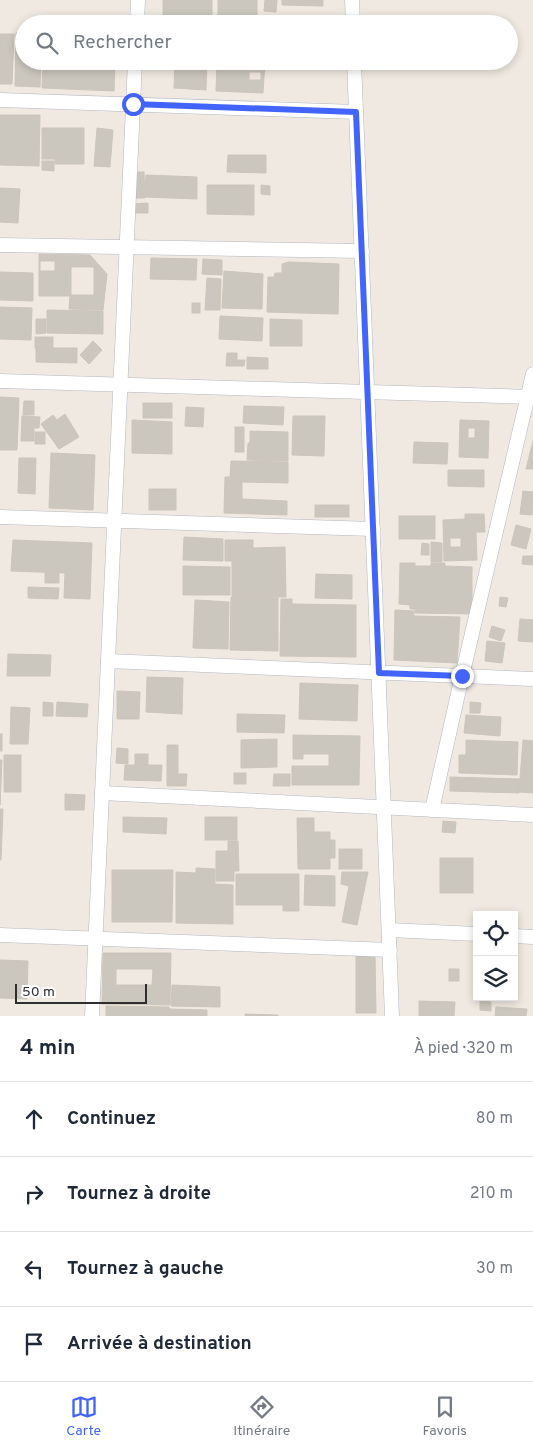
<!DOCTYPE html>
<html lang="fr">
<meta charset="utf-8">
<style>
body{margin:0;font-family:Overpass,sans-serif;background:#f2f2f3;color:#1f2937}
.controls{position:absolute;right:15px;bottom:15px;display:grid;overflow:hidden;border-radius:0px;box-shadow:0 2px 8px #0003}
.controls button{width:45px;height:45px;display:grid;place-items:center;padding:0;border:0;border-bottom:1px solid #e0e1e3;background:#fff;color:#1f2937;font:25px sans-serif}
.scale{position:absolute;left:15px;bottom:12px;width:132px;box-sizing:border-box;padding-left:5px;border:2px solid #2e2e2e;border-top:0;font-size:14px;line-height:18px;white-space:nowrap;color:#2e2e2e;-webkit-text-stroke:4px #fff;paint-order:stroke}
.stop{position:absolute;width:15px;height:15px;margin:-11px;border:4px solid #4264fb;border-radius:50%;background:#fff}
.stop.end{background:#4264fb;border-color:#fff;box-shadow:0 1px 5px #0008}
.list{margin:0;padding:0;list-style:none}
h2{display:flex;justify-content:space-between;align-items:center;height:65px;margin:0;padding:0 20px;font-size:21px}
h2 small{font-size:16px;font-weight:400;color:#747a83}
.list li{display:grid;grid-template-columns:32px 1fr auto;gap:15px;align-items:center;box-sizing:border-box;height:75px;padding:0 20px;border-top:1px solid #e0e1e3}
.list b{display:block;font-size:19px;white-space:nowrap}
.list em{font-size:16px;font-style:normal;color:#747a83}
.icon{flex:none;width:28px;height:28px;fill:none;stroke:currentColor;stroke-width:2;stroke-linecap:round;stroke-linejoin:round}
.map{position:relative;flex:none;width:533px;height:1016px;overflow:hidden}
.search{position:absolute;background:#fff;box-shadow:0 2px 8px #0003;left:15px;right:15px;top:15px;height:55px;display:flex;align-items:center;gap:12px;box-sizing:border-box;padding:0 18px;border-radius:28px;color:#747a83;font-size:19px}
.sheet{height:365px;background:#fff}
nav{display:flex;justify-content:space-around;align-items:center;box-sizing:border-box;height:70px;border-top:1px solid #e0e1e3;background:#fff;font-size:14px;color:#747a83}
nav a{display:grid;justify-items:center;gap:2px}
nav .on{color:#4264fb}
.map>svg:first-child{display:block}
</style>
<div class="map">
<svg width="533" height="1016" viewBox="0 0 533 1016">
<rect width="100%" height="100%" fill="#efe9e1"/>
<g fill="#cbc7bf" stroke="#cbc5ba" fill-rule="evenodd">
<rect x="163" y="0" width="49" height="24"/>
<rect x="218" y="0" width="39" height="24"/>
<polygon points="265,0 277,0 276,12 264,11"/>
<polygon points="282,0 323,0 323,6 282,5"/>
<rect x="309" y="16" width="17" height="8"/>
<polygon points="16,33 24,33 24,61 41,61 40,87 15,86"/>
<polygon points="0,34 14,34 12,84 0,84"/>
<polygon points="43,61 115,61 114,91 42,88"/>
<polygon points="175,61 207,61 206,90 174,88"/>
<path d="M217 61H265L263 93 216 91ZM249 72H261V80H249Z"/>
<polygon points="0,115 40,115 39,166 0,165"/>
<polygon points="42,128 84,128 84,164 55,164 55,159 42,159"/>
<polygon points="97,128 113,130 110,167 94,166"/>
<polygon points="228,155 266,155 266,173 227,172"/>
<polygon points="42,161 54,161 54,171 42,170"/>
<polygon points="134,172 144,172 145,198 134,198"/>
<polygon points="146,175 197,177 197,199 145,197"/>
<polygon points="207,185 254,185 254,215 207,214"/>
<polygon points="261,185 270,186 270,195 261,194"/>
<polygon points="0,188 20,189 18,223 0,222"/>
<polygon points="148,203 148,213 131,213 131,204"/>
<path d="M39 254 90 255 107 274 103 310 69 309 70 296H39ZM40 261H55V271H40ZM71 267H94V295H71Z"/>
<polygon points="151,258 197,259 196,280 150,279"/>
<polygon points="203,259 222,260 222,275 202,274"/>
<polygon points="289,262 339,264 338,314 267,312 268,277 274,277 275,273 282,273 282,264"/>
<polygon points="224,271 263,274 262,309 222,308"/>
<polygon points="0,272 33,273 33,301 0,300"/>
<polygon points="207,278 221,279 220,310 205,310"/>
<rect x="192" y="303" width="8" height="10"/>
<polygon points="0,307 32,308 31,340 0,339"/>
<polygon points="47,310 103,311 103,334 47,333"/>
<polygon points="220,316 263,318 262,341 219,339"/>
<polygon points="36,319 46,319 46,333 36,334"/>
<polygon points="270,319 302,320 302,346 270,346"/>
<rect x="35" y="337" width="18" height="11"/>
<polygon points="93,341 102,350 89,364 80,355"/>
<polygon points="36,348 77,348 77,363 36,362"/>
<polygon points="227,353 237,353 237,360 245,360 244,366 226,366"/>
<polygon points="247,357 268,358 268,369 247,369"/>
<polygon points="0,397 19,398 17,450 0,450"/>
<polygon points="24,401 34,401 34,415 23,415"/>
<rect x="143" y="403" width="29" height="15"/>
<polygon points="244,406 284,407 283,425 243,423"/>
<polygon points="186,407 204,408 203,427 185,426"/>
<polygon points="65,414 79,437 59,449 41,424 53,415 57,420"/>
<polygon points="22,416 40,417 39,428 34,428 34,441 21,441"/>
<polygon points="293,416 325,416 324,456 292,455"/>
<polygon points="132,420 172,422 172,454 132,453"/>
<path d="M460 420 489 421 488 458 459 457ZM468 428H475V438H468Z"/>
<rect x="235" y="427" width="9" height="25"/>
<polygon points="250,431 288,432 288,461 247,460 248,443 250,443"/>
<rect x="35" y="432" width="10" height="12"/>
<polygon points="533,441 533,469 526,469"/>
<polygon points="414,442 448,443 447,464 413,463"/>
<polygon points="51,453 95,455 93,510 49,508"/>
<polygon points="19,458 36,458 35,494 18,493"/>
<polygon points="231,461 288,462 288,483 242,482 242,499 287,501 287,515 224,513 225,477 230,477"/>
<polygon points="448,470 484,470 484,487 448,486"/>
<rect x="149" y="489" width="27" height="21"/>
<polygon points="523,491 533,492 532,515 520,514"/>
<rect x="315" y="505" width="34" height="12"/>
<path d="M465 514H484L485 532H476L477 560 444 561 443 520 465 519ZM450 538H461V547H450Z"/>
<rect x="399" y="516" width="36" height="23"/>
<polygon points="516,525 531,529 526,549 511,545"/>
<polygon points="184,537 223,539 223,561 183,560"/>
<polygon points="13,540 92,543 90,599 64,598 65,573 11,571"/>
<polygon points="225,540 253,540 253,548 285,547 286,597 232,597 232,561 225,561"/>
<polygon points="431,542 442,543 442,562 431,562"/>
<polygon points="422,543 429,544 429,555 421,555"/>
<polygon points="523,556 533,556 533,565 522,564"/>
<polygon points="400,563 415,563 415,566 431,566 431,563 445,563 445,566 472,567 472,614 415,613 415,609 410,609 410,605 399,604"/>
<polygon points="183,566 230,567 230,595 183,595"/>
<rect x="45" y="573" width="14" height="10"/>
<polygon points="316,574 352,575 352,599 315,598"/>
<polygon points="28,587 59,588 58,599 28,598"/>
<polygon points="231,597 278,598 278,651 230,650"/>
<polygon points="500,597 508,598 506,607 499,606"/>
<polygon points="281,599 292,599 292,604 356,605 356,657 280,656"/>
<polygon points="195,600 229,602 228,649 193,648"/>
<polygon points="395,610 414,611 414,616 460,617 457,663 394,660"/>
<polygon points="520,619 533,620 533,642 518,641"/>
<polygon points="492,626 505,630 501,641 489,637"/>
<polygon points="487,641 505,643 502,663 485,661"/>
<polygon points="8,654 51,655 50,676 7,676"/>
<polygon points="147,677 183,678 182,714 146,712"/>
<polygon points="300,683 358,685 357,721 299,719"/>
<polygon points="117,691 140,692 139,719 117,719"/>
<polygon points="43,702 53,703 53,716 43,716"/>
<polygon points="57,702 88,704 87,717 56,716"/>
<polygon points="470,702 481,703 480,713 470,713"/>
<polygon points="11,707 30,708 28,744 10,744"/>
<polygon points="237,714 285,715 284,733 237,732"/>
<polygon points="466,715 501,717 500,736 464,733"/>
<rect x="0" y="734" width="2" height="17"/>
<polygon points="293,735 360,736 359,785 292,785 292,766 329,766 329,754 303,754 303,759 293,759"/>
<polygon points="277,739 277,767 241,768 241,740"/>
<polygon points="466,740 518,742 517,775 459,773 459,755 466,755"/>
<polygon points="523,740 533,741 533,793 519,792"/>
<polygon points="167,745 178,745 178,774 187,774 186,786 167,786"/>
<polygon points="117,748 128,749 128,764 116,763"/>
<rect x="135" y="754" width="13" height="11"/>
<rect x="4" y="755" width="17" height="37"/>
<polygon points="0,760 2,760 0,805"/>
<polygon points="125,765 162,765 161,781 124,780"/>
<rect x="234" y="773" width="12" height="11"/>
<polygon points="274,774 290,774 290,786 273,786"/>
<polygon points="450,777 520,779 519,793 450,791"/>
<polygon points="65,794 85,795 84,810 65,810"/>
<polygon points="0,809 3,809 1,860 0,860"/>
<polygon points="123,817 167,818 166,834 123,832"/>
<rect x="205" y="817" width="32" height="23"/>
<polygon points="297,818 314,818 314,832 330,832 330,840 335,840 335,858 330,858 330,869 298,869"/>
<polygon points="443,821 456,822 455,833 442,832"/>
<polygon points="228,841 238,841 239,871 234,871 234,881 216,881 216,851 228,851"/>
<rect x="339" y="849" width="23" height="20"/>
<rect x="440" y="858" width="33" height="35"/>
<polygon points="196,868 215,869 215,884 233,885 233,924 176,923 176,872 196,873"/>
<polygon points="112,870 173,870 172,922 112,922"/>
<polygon points="342,872 368,872 357,925 342,922 349,886 341,884"/>
<polygon points="236,874 299,874 299,911 283,911 283,905 236,905"/>
<polygon points="305,875 335,876 335,906 304,905"/>
<path d="M103 953H171L170 1005 102 1004ZM116 969H153L152 985H116Z"/>
<polygon points="356,956 375,956 376,1013 356,1013"/>
<polygon points="0,960 28,961 27,999 0,998"/>
<rect x="449" y="969" width="10" height="12"/>
<polygon points="172,985 220,987 220,1007 171,1006"/>
<polygon points="419,1001 455,1002 454,1016 419,1016"/>
<polygon points="480,1001 491,1002 491,1011 480,1010"/>
<polygon points="106,1006 169,1007 169,1016 106,1016"/>
<polygon points="496,1007 527,1009 526,1016 495,1016"/>
<polygon points="169,1009 207,1010 207,1016 169,1016"/>
<polygon points="245,1014 278,1015 278,1016 245,1016"/>
</g>
<g fill="none" stroke-linecap="round" stroke-linejoin="round">
<g stroke="#b4b7c1" stroke-width="15">
<g id="minor">
<polyline points="352,0 353,24"/>
<polyline points="137,24 138,0"/>
<polyline points="354,61 392,1016"/>
<polyline points="0,100 356,112"/>
<polyline points="0,245 362,251"/>
<polyline points="0,381 533,397"/>
<polyline points="0,517 373,529"/>
<polyline points="108,661 533,679"/>
<polyline points="102,793 533,815"/>
<polyline points="432,810 462,676 533,374"/>
<polyline points="389,930 477,934"/>
<polyline points="0,935 390,950"/>
<polyline points="514,936 533,937"/>
<polyline points="92,1016 135,61"/>
</g>
</g>
<use href="#minor" stroke="#fff" stroke-width="14"/>
</g>
<g fill="none" stroke-linecap="round" stroke-linejoin="round">
<polyline stroke="#4264fb" stroke-width="6" points="133,104 356,112 379,673 462,676"/>
</g>
</svg>
<div class="controls">
<button><svg class="icon" aria-label="locate" viewBox="0 0 24 24"><circle cx="12" cy="12" r="6"/><path d="M12 2v4M12 18v4M2 12h4M18 12h4"/></svg></button>
<button><svg class="icon" aria-label="layers" viewBox="0 0 24 24"><path d="M12 4l9 5-9 5-9-5zM3 14l9 5 9-5"/></svg></button>
</div>
<div class="scale">50 m</div>
<div class="stop" style="left:133px;top:104px"></div>
<div class="stop end" style="left:462px;top:676px"></div>
<div class="search"><svg class="icon" aria-label="search" viewBox="0 0 24 24"><circle cx="10" cy="10" r="6"/><path d="M15 15l6 6"/></svg>Rechercher</div>
</div>
<section class="sheet">
<h2>4 min<small>À pied · 320 m</small></h2>
<ul class="list">
<li><svg class="icon" aria-label="ahead" viewBox="0 0 24 24"><path d="M12 20V5M6 11l6-6 6 6"/></svg><div><b>Continuez</b></div><em>80 m</em></li>
<li><svg class="icon" aria-label="right" viewBox="0 0 24 24"><path d="M7 20v-9h11M14 6l5 5-5 5"/></svg><div><b>Tournez à droite</b></div><em>210 m</em></li>
<li><svg class="icon" aria-label="left" viewBox="0 0 24 24"><path d="M17 20v-9H6M10 6l-5 5 5 5"/></svg><div><b>Tournez à gauche</b></div><em>30 m</em></li>
<li><svg class="icon" aria-label="arrive" viewBox="0 0 24 24"><path d="M6 21V4h12l-3 4 3 4H6"/></svg><div><b>Arrivée à destination</b></div></li>
</ul>
</section>
<nav>
<a class="on"><svg class="icon" aria-label="map" viewBox="0 0 24 24"><path d="M3 6l6-2 6 2 6-2v14l-6 2-6-2-6 2zM9 4v14M15 6v14"/></svg>Carte</a>
<a><svg class="icon" aria-label="directions" viewBox="0 0 24 24"><path d="M12 3l9 9-9 9-9-9zM9 14v-3h6M13 9l2 2-2 2"/></svg>Itinéraire</a>
<a><svg class="icon" aria-label="saved" viewBox="0 0 24 24"><path d="M7 4h10v16l-5-4-5 4z"/></svg>Favoris</a>
</nav>
